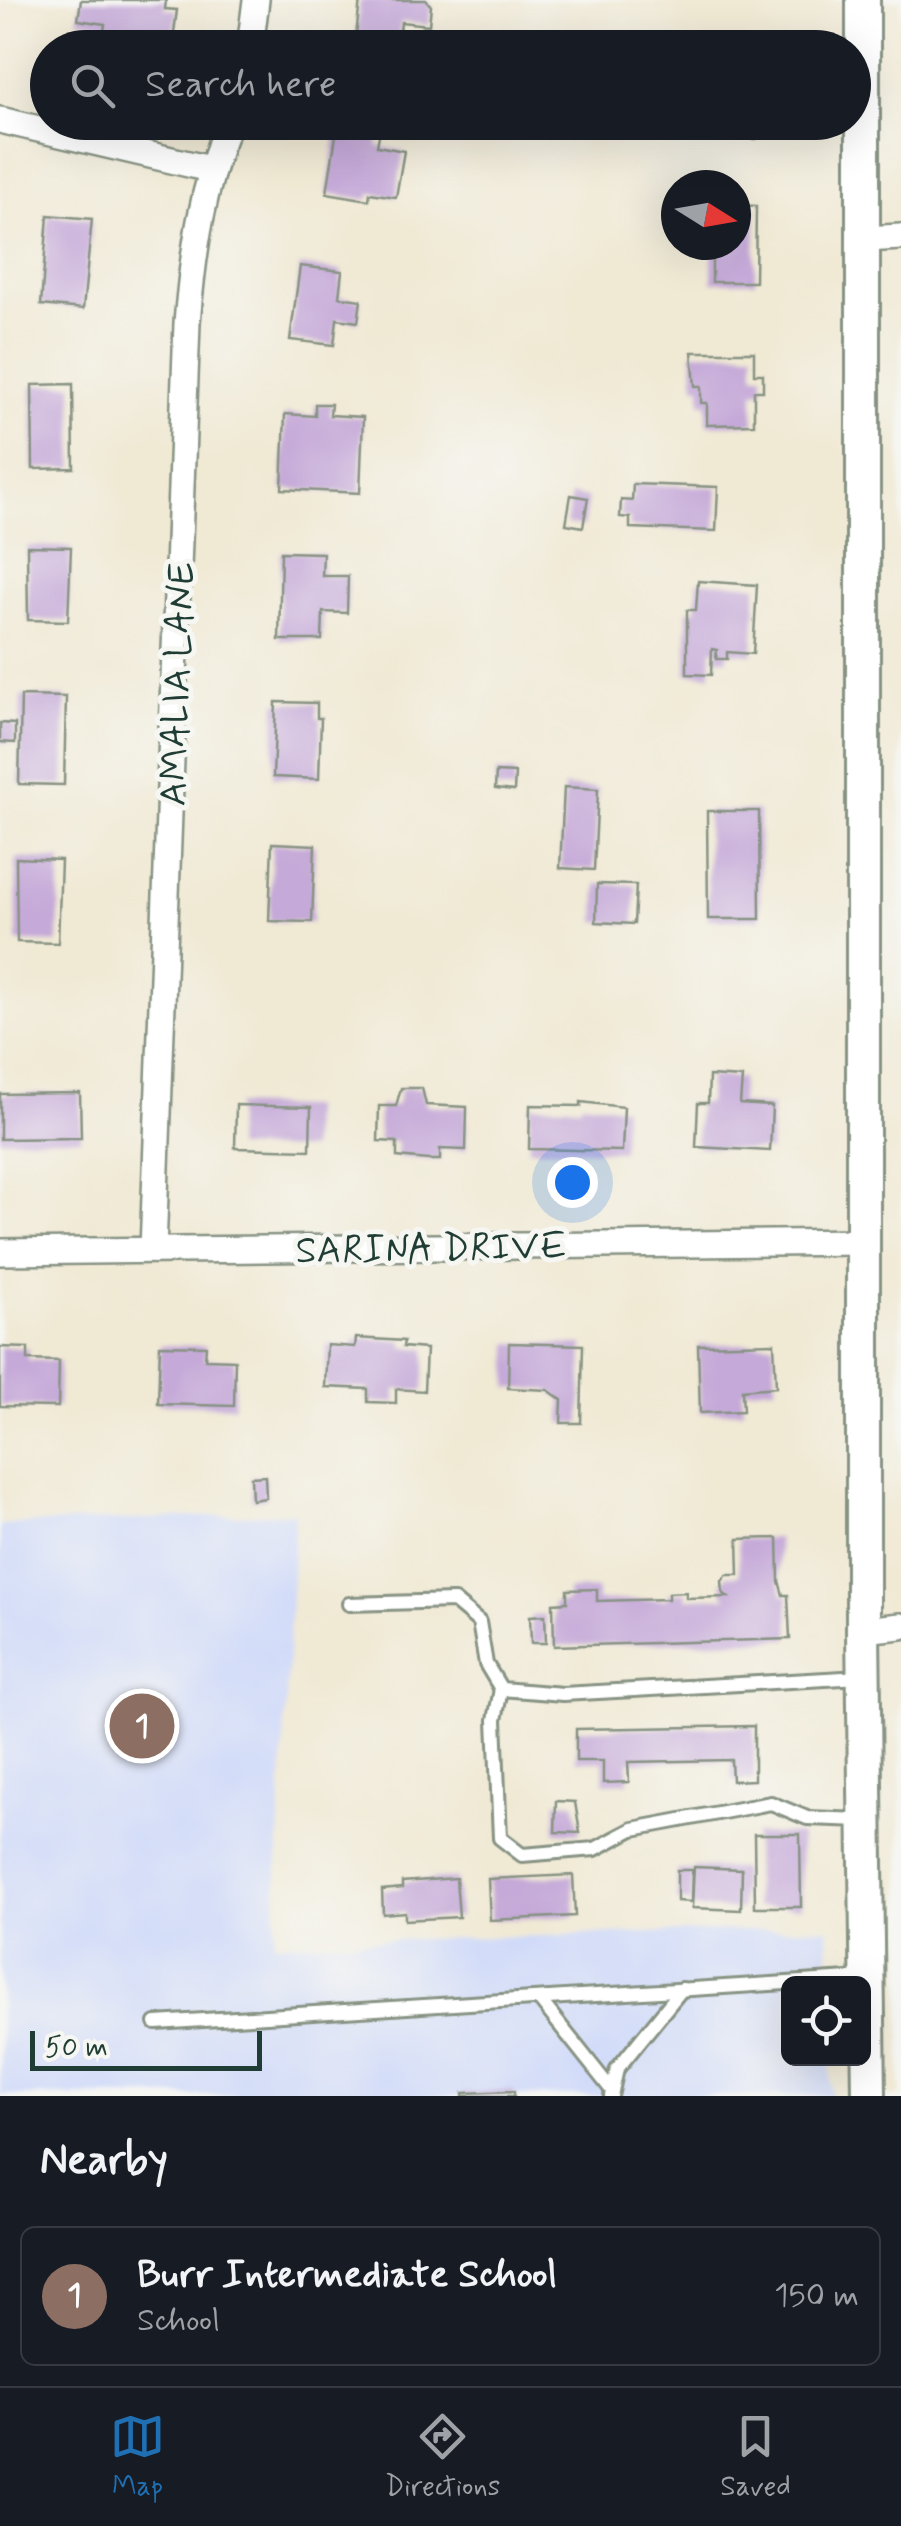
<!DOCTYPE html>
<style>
body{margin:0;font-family:Mynerve,sans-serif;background:#242831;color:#f1f3f6}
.controls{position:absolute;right:30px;bottom:30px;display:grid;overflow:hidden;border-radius:15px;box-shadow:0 10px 40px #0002}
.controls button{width:90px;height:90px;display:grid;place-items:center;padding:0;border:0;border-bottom:2px solid #363941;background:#171b24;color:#f1f3f6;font:50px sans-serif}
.compass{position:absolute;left:661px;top:170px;width:90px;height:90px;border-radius:50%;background:#171b24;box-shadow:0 10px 40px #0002;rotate:101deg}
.scale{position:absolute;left:30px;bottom:25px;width:232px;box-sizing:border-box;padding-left:10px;border:5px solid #1f3d34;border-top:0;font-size:28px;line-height:35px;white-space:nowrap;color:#1f3d34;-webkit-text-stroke:8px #f6f6f2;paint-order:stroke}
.you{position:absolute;left:572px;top:1182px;width:35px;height:35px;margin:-25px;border:8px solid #fff;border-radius:50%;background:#1a73e8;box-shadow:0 0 0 15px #1a73e833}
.badge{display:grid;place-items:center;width:65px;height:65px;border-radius:50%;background:#1f6fb2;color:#fff;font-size:32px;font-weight:700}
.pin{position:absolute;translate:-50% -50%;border:5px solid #fff;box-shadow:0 2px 10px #0006}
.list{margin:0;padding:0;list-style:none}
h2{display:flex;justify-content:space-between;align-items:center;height:130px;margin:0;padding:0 40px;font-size:42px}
h2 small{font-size:32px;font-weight:400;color:#9ea1a6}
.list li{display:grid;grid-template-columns:65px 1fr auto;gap:30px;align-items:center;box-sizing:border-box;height:140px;margin:0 20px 20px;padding:0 20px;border:2px solid #363941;border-radius:15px}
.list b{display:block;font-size:38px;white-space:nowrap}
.list p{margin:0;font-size:32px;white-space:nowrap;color:#9ea1a6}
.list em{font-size:32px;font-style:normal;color:#9ea1a6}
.icon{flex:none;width:55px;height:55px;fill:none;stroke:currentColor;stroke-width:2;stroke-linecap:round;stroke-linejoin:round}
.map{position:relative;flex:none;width:901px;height:2096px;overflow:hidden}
.search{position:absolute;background:#171b24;box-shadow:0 10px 40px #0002;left:30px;right:30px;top:30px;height:110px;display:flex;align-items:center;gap:25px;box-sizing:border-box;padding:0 35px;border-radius:55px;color:#9ea1a6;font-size:38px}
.sheet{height:290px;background:#171b24}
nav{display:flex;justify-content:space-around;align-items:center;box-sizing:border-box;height:140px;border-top:2px solid #363941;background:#171b24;font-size:28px;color:#9ea1a6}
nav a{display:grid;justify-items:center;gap:5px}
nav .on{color:#1f6fb2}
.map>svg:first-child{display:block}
</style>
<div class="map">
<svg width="901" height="2096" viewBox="0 0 901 2096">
<rect width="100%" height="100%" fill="#f6f6f2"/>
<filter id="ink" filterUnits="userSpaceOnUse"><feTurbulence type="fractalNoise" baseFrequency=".01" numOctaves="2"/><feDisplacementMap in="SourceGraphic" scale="20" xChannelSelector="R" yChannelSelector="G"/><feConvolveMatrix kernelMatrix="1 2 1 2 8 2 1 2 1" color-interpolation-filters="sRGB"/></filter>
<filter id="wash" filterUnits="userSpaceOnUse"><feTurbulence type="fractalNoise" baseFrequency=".0048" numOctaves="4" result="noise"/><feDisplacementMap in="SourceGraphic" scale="40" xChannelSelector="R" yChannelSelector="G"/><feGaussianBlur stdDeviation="2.25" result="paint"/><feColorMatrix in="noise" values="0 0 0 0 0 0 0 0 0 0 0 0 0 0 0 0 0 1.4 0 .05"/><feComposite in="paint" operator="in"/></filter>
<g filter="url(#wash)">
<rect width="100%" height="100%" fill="#f0e9d4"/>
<polygon fill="#d0daf9" points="295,1513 274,1943 828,1928 829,1983 788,1984 788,2058 830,2059 831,2096 0,2096 0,1525"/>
<g id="blocks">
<g fill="#c5a9d8">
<polygon points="81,0 166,0 165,9 177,10 173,41 111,36 104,31 105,24 78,20"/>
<polygon points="360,0 426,0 431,6 429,25 401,22 398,48 355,45"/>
<polygon points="338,122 381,125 377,146 404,151 396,197 370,193 369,200 327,193"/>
<polygon points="690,122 757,122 756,139 689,137"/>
<polygon points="736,205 756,206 755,282 712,282 712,245 736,245"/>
<polygon points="48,215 92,219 83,309 41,305"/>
<polygon points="300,266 342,271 339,297 361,300 358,322 337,319 334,345 290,340"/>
<polygon points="692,352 754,352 754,374 763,374 763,391 754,391 754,424 707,425 707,403 701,403 701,386 695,386"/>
<polygon points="73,384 74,468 33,469 32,385"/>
<polygon points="315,404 331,404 330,415 363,417 360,493 282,489 285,414 315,416"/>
<polygon points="633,484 718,487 716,531 630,528 630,518 620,517 621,500 632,501"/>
<polygon points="571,495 588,498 583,527 566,524"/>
<polygon points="27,546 71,547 68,621 28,620"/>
<polygon points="281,552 323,553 322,576 348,576 347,613 323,612 322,640 279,640"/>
<polygon points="698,581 757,585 753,654 727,652 727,659 716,659 717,650 712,649 711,675 687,674 687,610 696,610"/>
<polygon points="21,696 66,697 64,785 19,784"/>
<polygon points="276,702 317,703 317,718 321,718 319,779 273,777"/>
<polygon points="0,723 15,724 15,743 0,742"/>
<polygon points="496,772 515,773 514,791 495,789"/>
<polygon points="564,787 598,789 594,870 560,868"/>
<polygon points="707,811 759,811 760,919 708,919"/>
<polygon points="272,843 315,845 312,922 269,921"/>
<polygon points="16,858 61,860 58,943 17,942"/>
<polygon points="597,884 636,885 634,924 596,922"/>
<polygon points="709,1076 742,1078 740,1104 772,1106 770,1151 696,1147 698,1103 708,1103"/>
<polygon points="401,1088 422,1088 426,1105 467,1107 466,1150 440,1149 440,1160 429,1160 397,1157 397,1142 378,1141 379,1106 396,1106"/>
<polygon points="80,1093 81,1138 0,1139 0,1094"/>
<polygon points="581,1102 624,1107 622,1151 529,1149 530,1105 581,1106"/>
<polygon points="236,1105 311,1107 310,1150 235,1148"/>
<polygon points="356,1338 404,1341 403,1347 426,1349 424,1391 396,1389 396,1403 368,1402 368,1389 325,1387 327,1345 355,1347"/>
<polygon points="509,1343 583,1345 581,1423 561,1423 562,1400 548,1390 508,1388"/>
<polygon points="774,1343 776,1387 742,1390 743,1411 700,1413 698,1345"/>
<polygon points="160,1345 206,1346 205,1359 235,1360 234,1406 158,1404"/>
<polygon points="0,1347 28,1348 28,1360 59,1361 58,1407 0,1406"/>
<polygon points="265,1476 266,1498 252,1500 251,1477"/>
<polygon points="778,1538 779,1581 783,1595 788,1595 790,1639 554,1646 553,1603 567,1602 567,1590 597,1589 597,1601 668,1599 668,1593 686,1592 686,1598 728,1597 723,1593 722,1581 727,1575 739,1575 738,1539"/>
<polygon points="545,1615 546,1643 531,1643 530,1616"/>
<polygon points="754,1726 754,1780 732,1781 731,1760 628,1762 629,1782 603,1783 603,1761 576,1761 576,1729"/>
<polygon points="556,1801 575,1802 580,1833 555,1832"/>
<polygon points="754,1834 800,1834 801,1907 755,1907"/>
<polygon points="694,1867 742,1869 741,1910 692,1908"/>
<polygon points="677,1870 692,1870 691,1902 677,1901"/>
<polygon points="573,1875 575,1916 490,1920 488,1879"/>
<polygon points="456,1878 459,1917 405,1920 405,1912 383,1914 382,1890 402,1888 402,1882"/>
<polygon points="514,2091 514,2096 463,2096 463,2093"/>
</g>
</g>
</g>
<g filter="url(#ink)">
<use href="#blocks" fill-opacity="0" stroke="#889384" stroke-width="2.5"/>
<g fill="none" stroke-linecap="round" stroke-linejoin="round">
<g stroke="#889384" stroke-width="18">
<g id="service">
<polyline points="349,1604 454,1601 479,1622 486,1664 501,1689 563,1694 861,1677"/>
<polyline points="501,1689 495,1720 500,1838 522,1855 595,1849 633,1829 771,1803 807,1818 863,1820"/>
<polyline points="540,2000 610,2088"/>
<polyline points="156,2023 865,1978"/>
<polyline points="611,2096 617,2069 682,1989"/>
</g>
</g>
<g stroke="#889384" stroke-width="30">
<g id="minor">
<polyline points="250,48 256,0"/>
<polyline points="0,120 210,169"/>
<polyline points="865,239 901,237"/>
<path d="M153 1250 187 323C193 252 202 188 229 122"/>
<polyline points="0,1252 862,1242"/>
<polyline points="863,1630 901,1626"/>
</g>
</g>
<g stroke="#889384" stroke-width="38">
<polyline id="tertiary" points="863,0 863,1630 869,2096"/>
</g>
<use href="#service" stroke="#fff" stroke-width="12"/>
<use href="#minor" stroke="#fff" stroke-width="25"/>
<use href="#tertiary" stroke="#fff" stroke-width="32"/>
</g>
</g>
<g text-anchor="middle" stroke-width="10" stroke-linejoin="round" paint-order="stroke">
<g font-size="38" fill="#1f3d34" stroke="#f6f6f2">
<text transform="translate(176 684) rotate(-88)" y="13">AMALIA LANE</text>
<text transform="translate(431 1247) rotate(-1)" y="13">SARINA DRIVE</text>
</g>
</g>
</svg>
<div class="controls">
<button><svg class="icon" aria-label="locate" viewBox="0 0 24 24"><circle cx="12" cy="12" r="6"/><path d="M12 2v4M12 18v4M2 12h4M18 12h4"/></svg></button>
</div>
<svg class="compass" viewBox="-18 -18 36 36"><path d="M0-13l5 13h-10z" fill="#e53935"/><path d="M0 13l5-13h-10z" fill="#9ea1a6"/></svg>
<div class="scale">50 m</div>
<div class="you"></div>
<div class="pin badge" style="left:142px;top:1726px;background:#8d6e63">1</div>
<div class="search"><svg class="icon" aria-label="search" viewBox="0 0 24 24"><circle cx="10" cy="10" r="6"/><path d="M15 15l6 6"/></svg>Search here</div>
</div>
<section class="sheet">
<h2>Nearby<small></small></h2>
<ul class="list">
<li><span class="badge" style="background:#8d6e63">1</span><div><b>Burr Intermediate School</b><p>School</p></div><em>150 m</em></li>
</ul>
</section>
<nav>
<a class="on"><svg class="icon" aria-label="map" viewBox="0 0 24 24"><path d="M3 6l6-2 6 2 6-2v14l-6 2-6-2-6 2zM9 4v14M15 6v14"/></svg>Map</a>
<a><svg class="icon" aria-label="directions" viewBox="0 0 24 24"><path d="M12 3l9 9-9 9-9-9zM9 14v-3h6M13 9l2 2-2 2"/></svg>Directions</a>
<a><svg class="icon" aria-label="saved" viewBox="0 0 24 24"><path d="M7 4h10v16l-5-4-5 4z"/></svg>Saved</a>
</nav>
